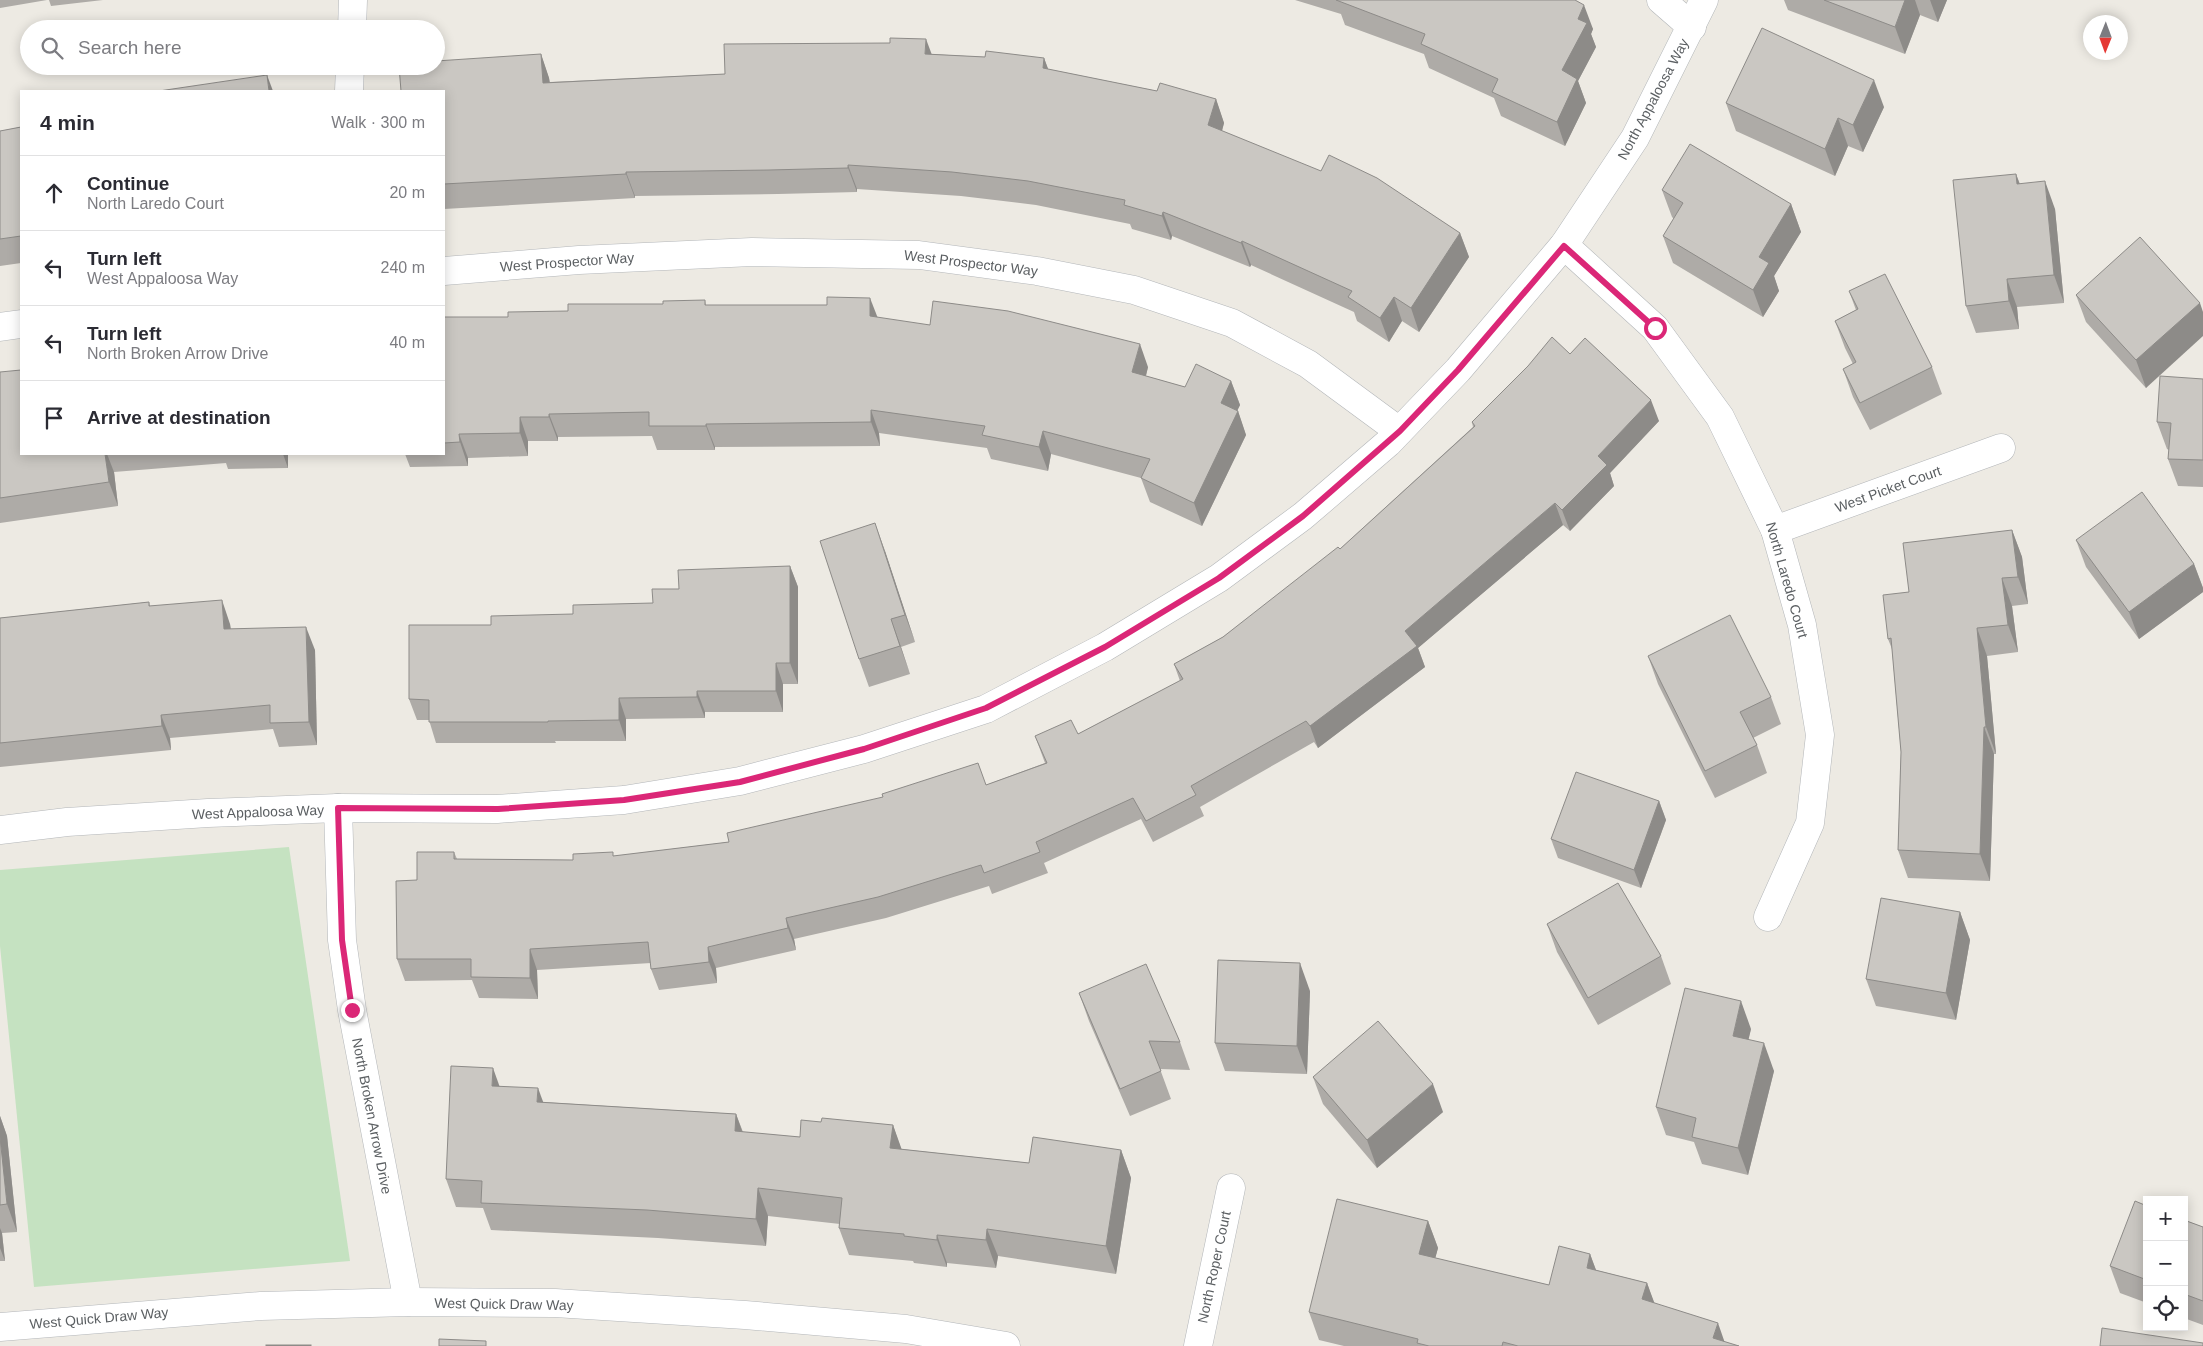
<!DOCTYPE html>
<meta charset="utf-8">
<style>
body{margin:0;font-family:Arial,sans-serif;background:#f7f7f7;color:#2b2b33}
.controls{position:absolute;right:15px;bottom:15px;display:grid;overflow:hidden;border-radius:0px;box-shadow:0 2px 12px #0003}
.controls button{width:45px;height:45px;display:grid;place-items:center;padding:0;border:0;border-bottom:1px solid #e1e1e2;background:#fff;color:#2b2b33;font:25px sans-serif}
.compass{position:absolute;left:2083px;top:15px;width:45px;height:45px;border-radius:50%;background:#fff;box-shadow:0 2px 12px #0003;rotate:181deg}
.stop{position:absolute;width:15px;height:15px;margin:-11px;border:4px solid #db2777;border-radius:50%;background:#fff}
.stop.end{background:#db2777;border-color:#fff;box-shadow:0 1px 5px #0008}
.list{margin:0;padding:0;list-style:none}
h2{display:flex;justify-content:space-between;align-items:center;height:65px;margin:0;padding:0 20px;font-size:21px}
h2 small{font-size:16px;font-weight:400;color:#7c7c81}
.list li{display:grid;grid-template-columns:32px 1fr auto;gap:15px;align-items:center;box-sizing:border-box;height:75px;padding:0 20px;border-top:1px solid #e1e1e2}
.list b{display:block;font-size:19px;white-space:nowrap}
.list p{margin:0;font-size:16px;white-space:nowrap;color:#7c7c81}
.list em{font-size:16px;font-style:normal;color:#7c7c81}
.icon{flex:none;width:28px;height:28px;fill:none;stroke:currentColor;stroke-width:2;stroke-linecap:round;stroke-linejoin:round}
.map{position:relative;flex:none;width:2203px;height:1346px;overflow:hidden}
.search{position:absolute;background:#fff;box-shadow:0 2px 12px #0003;left:20px;top:20px;width:425px;height:55px;display:flex;align-items:center;gap:12px;box-sizing:border-box;padding:0 18px;border-radius:28px;color:#7c7c81;font-size:19px}
.panel{position:absolute;background:#fff;box-shadow:0 2px 12px #0003;left:20px;top:90px;width:425px;height:365px;border-radius:0px}
.map>svg:first-child{display:block}
</style>
<div class="map">
<svg width="2203" height="1346" viewBox="0 0 2203 1346">
<rect width="100%" height="100%" fill="#edeae3"/>
<polygon fill="#c5e2c1" points="289,847 350,1261 34,1287 0,946 0,870"/>
<g fill="none" stroke-linecap="round" stroke-linejoin="round">
<g stroke="#b3b6b9" stroke-width="29">
<g id="minor">
<polyline points="1661,0 1692,27"/>
<polyline points="352,29 353,0"/>
<polyline points="349,91 350,66"/>
<polyline points="1564,245 1655,328 1720,417 1775,530 1802,625 1820,735 1810,823 1768,917"/>
<polyline points="444,271 579,260 752,252 919,255 1037,271 1134,290 1232,323 1308,364 1399,431"/>
<polyline points="0,327 21,324"/>
<polyline points="1775,530 2001,448"/>
<polyline points="338,808 342,940 352,1010 408,1302"/>
<polyline points="0,830 67,822 208,813 338,808 497,809 624,800 740,781 864,749 986,709 1105,647 1219,578 1303,516 1388,443 1458,370 1564,245 1635,138 1704,0"/>
<polyline points="0,1327 261,1306 408,1302 555,1303 745,1315 906,1329 1006,1346"/>
<polyline points="1198,1346 1231,1188"/>
</g>
</g>
<use href="#minor" stroke="#fff" stroke-width="28"/>
</g>
<g fill="#aeaba7">
<polygon points="0,0 47,0 0,8"/>
<polygon points="49,0 103,0 51,6"/>
<polygon points="1295,0 1575,0 1593,29 1591,34 1596,47 1578,81 1586,103 1565,146 1501,116 1494,98 1429,68 1424,54 1345,25 1341,14"/>
<polygon points="1784,0 1947,0 1938,22 1920,15 1905,54 1788,10"/>
<polygon points="541,54 549,78 550,82 725,74 931,54 985,57 1044,58 1048,69 1157,91 1216,99 1224,123 1222,131 1460,233 1469,257 1419,332 1402,321 1389,342 1357,321 1354,312 1251,265 1250,267 1172,236 1171,240 1132,229 1130,224 1036,205 961,196 857,189 857,192 778,194 635,196 635,198 444,209 444,91"/>
<polygon points="1726,103 1884,107 1863,152 1848,146 1835,176 1736,131"/>
<polygon points="21,127 21,263 0,266 0,131"/>
<polygon points="2016,174 2020,184 2055,209 2064,303 2017,307 2019,329 1976,333 1966,306"/>
<polygon points="1662,190 1791,204 1801,232 1774,276 1779,291 1763,317 1673,263 1663,236 1674,219 1672,217"/>
<polygon points="1849,291 1932,367 1942,394 1870,430 1853,397 1843,369 1853,364 1845,348 1835,321 1856,310"/>
<polygon points="2076,295 2200,303 2146,388 2086,322"/>
<polygon points="705,300 706,305 877,318 1148,367 1146,376 1185,387 1231,381 1240,405 1237,411 1238,411 1246,435 1202,526 1150,502 1141,478 1051,454 1048,471 991,459 987,448 879,433 880,446 715,447 715,450 657,450 652,436 558,437 558,441 528,441 528,456 468,458 468,466 410,467 405,454 444,454 444,317 508,317 568,311 663,304"/>
<polygon points="1570,354 1659,421 1610,473 1614,486 1570,531 1563,525 1418,648 1425,667 1318,748 1314,742 1200,807 1204,816 1153,842 1141,819 1044,863 1048,873 992,894 989,886 886,918 794,939 796,950 716,968 717,983 659,990 651,969 651,963 537,970 538,999 479,998 472,980 405,981 397,959 417,880 454,852 457,859 573,860 615,856 729,842 986,785 1045,763 1035,736 1078,734 1180,681 1174,664 1223,637 1340,549 1473,427 1472,422"/>
<polygon points="0,372 21,454 288,454 288,468 228,469 226,463 114,472 118,506 0,523"/>
<polygon points="2203,379 2203,487 2178,486 2168,459 2169,450 2167,449 2157,422"/>
<polygon points="2012,530 2022,557 2028,604 2012,606 2018,652 1987,656 1996,754 1994,754 1990,881 1908,878 1898,850 1901,752 1892,649 1888,639 1909,592"/>
<polygon points="2076,540 2194,564 2203,588 2203,592 2139,639 2086,567"/>
<polygon points="885,551 915,642 901,647 910,674 869,687 859,659"/>
<polygon points="790,566 798,587 798,684 783,684 783,712 705,712 705,718 626,719 626,741 555,741 556,743 436,743 429,720 417,720 409,699 491,625 653,603 679,589"/>
<polygon points="149,602 150,606 230,624 231,629 315,650 317,745 279,747 273,729 170,738 171,750 0,767 0,618"/>
<polygon points="1648,656 1771,697 1781,724 1753,738 1757,745 1767,773 1715,798 1658,684"/>
<polygon points="1659,801 1666,820 1641,888 1558,858 1551,839"/>
<polygon points="1960,912 1970,940 1956,1020 1876,1006 1866,979"/>
<polygon points="1547,924 1661,956 1671,984 1598,1025 1557,952"/>
<polygon points="1310,991 1307,1074 1225,1071 1215,1043"/>
<polygon points="1079,993 1180,1042 1190,1070 1160,1069 1171,1099 1130,1116 1089,1021"/>
<polygon points="1751,1029 1748,1040 1774,1071 1748,1175 1702,1164 1694,1142 1666,1135 1656,1107"/>
<polygon points="1313,1077 1443,1112 1377,1168 1323,1104"/>
<polygon points="499,1086 543,1102 736,1114 743,1132 800,1137 821,1122 893,1125 901,1149 1029,1163 1121,1150 1131,1178 1116,1274 998,1256 996,1268 947,1263 947,1267 914,1263 913,1261 849,1255 839,1228 840,1224 768,1216 766,1246 658,1238 491,1230 483,1208 456,1207 446,1179"/>
<polygon points="0,1116 7,1136 17,1232 2,1233 5,1261 0,1261"/>
<polygon points="2147,1206 2147,1303 2120,1293 2110,1266"/>
<polygon points="2184,1220 2203,1227 2203,1325 2184,1318"/>
<polygon points="1428,1221 1438,1248 1435,1258 1549,1285 1590,1254 1596,1270 1647,1283 1654,1303 1725,1342 1739,1346 1344,1346 1319,1340 1309,1312"/>
</g>
<g fill="#8d8b88">
<polygon points="1905,0 1915,0 1920,15 1905,54 1895,27"/>
<polygon points="1930,0 1947,0 1938,22"/>
<polygon points="1584,5 1593,29 1591,34 1596,47 1578,81 1586,103 1565,146 1557,122 1562,70 1578,19"/>
<polygon points="926,39 935,63 925,54"/>
<polygon points="541,54 549,78 552,107 543,83"/>
<polygon points="1044,58 1053,82 1043,68"/>
<polygon points="267,75 273,91 269,91"/>
<polygon points="1874,80 1884,107 1863,152 1853,125"/>
<polygon points="1216,99 1224,123 1217,149 1208,125"/>
<polygon points="1838,118 1848,146 1835,176 1825,149"/>
<polygon points="848,165 857,189 857,192 848,168"/>
<polygon points="626,172 635,196 635,198 626,174"/>
<polygon points="2016,174 2026,202 2017,184"/>
<polygon points="2045,181 2055,209 2064,303 2054,275"/>
<polygon points="1791,204 1801,232 1774,276 1779,291 1763,317 1753,290 1759,257"/>
<polygon points="1163,212 1172,236 1171,240 1162,216"/>
<polygon points="1460,233 1469,257 1419,332 1411,308"/>
<polygon points="1242,241 1251,265 1250,267 1241,243"/>
<polygon points="2007,279 2017,307 2019,329 2009,301"/>
<polygon points="1394,297 1402,321 1389,342 1380,318"/>
<polygon points="870,298 879,321 870,316"/>
<polygon points="2200,303 2203,312 2203,336 2146,388 2136,360"/>
<polygon points="1140,344 1148,367 1141,395 1132,372"/>
<polygon points="1231,381 1240,405 1229,427 1221,403"/>
<polygon points="1651,400 1659,421 1610,473 1614,486 1570,531 1562,510 1598,456"/>
<polygon points="871,410 879,433 880,446 871,422"/>
<polygon points="1238,411 1246,435 1202,526 1194,503"/>
<polygon points="549,414 558,437 558,441 549,417"/>
<polygon points="520,417 528,441 528,456 520,433"/>
<polygon points="706,424 715,447 715,450 706,426"/>
<polygon points="1043,431 1051,454 1048,471 1039,447"/>
<polygon points="459,434 468,458 468,466 460,442"/>
<polygon points="105,454 107,454 114,472 118,506 109,482"/>
<polygon points="283,454 288,454 288,468"/>
<polygon points="1555,503 1563,525 1418,648 1425,667 1318,748 1310,726 1405,631"/>
<polygon points="875,523 885,551 915,642 905,615"/>
<polygon points="2012,530 2022,557 2028,604 2018,577"/>
<polygon points="2194,564 2203,588 2203,592 2139,639 2129,612"/>
<polygon points="790,566 798,587 798,684 790,663"/>
<polygon points="2002,578 2012,606 2018,652 2008,625"/>
<polygon points="222,600 230,624 233,652 224,629"/>
<polygon points="891,619 901,647 910,674 900,646"/>
<polygon points="306,627 315,650 317,745 309,722"/>
<polygon points="1977,628 1987,656 1996,754 1986,727"/>
<polygon points="776,663 783,684 783,712 776,691"/>
<polygon points="697,691 705,712 705,718 697,697"/>
<polygon points="619,698 626,719 626,741 619,720"/>
<polygon points="161,715 170,738 171,750 162,726"/>
<polygon points="1984,727 1994,754 1990,881 1980,854"/>
<polygon points="1659,801 1666,820 1641,888 1634,870"/>
<polygon points="1960,912 1970,940 1956,1020 1946,993"/>
<polygon points="786,918 794,939 796,950 788,928"/>
<polygon points="708,947 716,968 717,983 709,962"/>
<polygon points="530,949 537,970 538,999 530,978"/>
<polygon points="1300,963 1310,991 1307,1074 1297,1046"/>
<polygon points="1741,1001 1751,1029 1743,1063 1733,1036"/>
<polygon points="1764,1043 1774,1071 1748,1175 1738,1148"/>
<polygon points="493,1068 503,1096 492,1086"/>
<polygon points="1433,1084 1443,1112 1377,1168 1367,1140"/>
<polygon points="538,1088 548,1115 537,1102"/>
<polygon points="736,1114 746,1142 735,1131"/>
<polygon points="0,1116 7,1136 17,1232 7,1204 0,1137"/>
<polygon points="893,1125 903,1153 890,1148"/>
<polygon points="1121,1150 1131,1178 1116,1274 1106,1246"/>
<polygon points="758,1188 768,1216 766,1246 756,1219"/>
<polygon points="1428,1221 1438,1248 1429,1282 1419,1254"/>
<polygon points="0,1228 2,1233 5,1261 0,1248"/>
<polygon points="987,1229 998,1256 996,1268 986,1240"/>
<polygon points="937,1235 947,1263 947,1267 937,1240"/>
<polygon points="1590,1254 1600,1281 1587,1268"/>
<polygon points="1647,1283 1657,1310 1642,1299"/>
<polygon points="1718,1323 1726,1346 1713,1338"/>
</g>
<g fill="#cac7c2" stroke="#8d8b88">
<polygon points="1336,0 1575,0 1584,5 1578,19 1587,23 1562,70 1577,79 1557,122 1492,92 1498,79 1421,44 1425,34"/>
<polygon points="1824,0 1905,0 1895,27"/>
<polygon points="1762,28 1874,80 1853,125 1838,118 1825,149 1726,103"/>
<polygon points="890,38 926,39 925,54 985,57 986,51 1044,58 1043,68 1157,91 1160,83 1216,99 1208,125 1321,171 1329,155 1377,178 1460,233 1411,308 1394,297 1380,318 1348,297 1352,291 1242,241 1241,243 1163,212 1162,216 1124,205 1125,200 1028,181 952,172 848,165 848,168 769,170 626,172 626,174 444,184 444,91 401,91 399,66 436,66 436,61 541,54 543,83 725,74 724,44 890,43"/>
<polygon points="267,75 269,91 159,91"/>
<polygon points="21,127 21,236 0,239 0,131"/>
<polygon points="1690,144 1791,204 1759,257 1769,263 1753,290 1663,236 1683,203 1662,190"/>
<polygon points="2016,174 2017,184 2045,181 2054,275 2007,279 2009,301 1966,306 1953,180"/>
<polygon points="2140,237 2200,303 2136,360 2076,295"/>
<polygon points="1885,274 1932,367 1860,403 1843,369 1856,362 1835,321 1858,309 1849,291"/>
<polygon points="827,297 870,298 870,316 930,325 933,301 1008,311 1140,344 1132,372 1185,387 1196,364 1231,381 1221,403 1238,411 1194,503 1141,478 1150,459 1043,431 1039,447 982,435 985,426 871,410 871,422 706,424 706,426 649,426 649,412 549,414 549,417 520,417 520,433 459,434 460,442 444,443 444,317 508,317 508,312 568,311 568,304 663,304 663,301 705,300 705,305 827,305"/>
<polygon points="1552,337 1570,354 1585,338 1651,400 1598,456 1607,465 1562,510 1555,503 1405,631 1417,646 1310,726 1306,721 1191,786 1196,795 1146,821 1133,798 1036,842 1040,852 984,873 981,865 878,897 786,918 788,928 708,947 709,962 651,969 648,942 530,949 530,978 471,977 471,959 397,959 396,881 417,880 417,852 454,852 454,859 573,860 573,854 613,852 613,856 729,842 727,833 883,797 882,794 978,763 986,785 1047,763 1035,736 1071,720 1078,734 1183,679 1174,664 1223,637 1338,547 1340,549 1475,426 1472,422 1528,366"/>
<polygon points="21,370 21,454 105,454 109,482 0,498 0,372"/>
<polygon points="2160,376 2203,379 2203,460 2168,459 2171,423 2157,422"/>
<polygon points="2142,492 2194,564 2129,612 2076,540"/>
<polygon points="875,523 905,615 891,619 900,646 859,659 820,541"/>
<polygon points="2012,530 2018,577 2002,578 2008,625 1977,628 1986,727 1984,727 1980,854 1898,850 1901,752 1891,638 1888,639 1883,595 1909,592 1903,543"/>
<polygon points="790,566 790,663 776,663 776,691 697,691 697,697 619,698 619,720 548,721 548,722 429,722 429,700 409,699 409,625 491,625 491,616 573,614 573,605 653,603 652,589 679,589 678,570"/>
<polygon points="222,600 224,629 306,627 309,722 270,723 270,705 161,715 162,726 0,743 0,618 149,602 149,606"/>
<polygon points="1730,615 1771,697 1740,712 1757,745 1705,771 1648,656"/>
<polygon points="1576,772 1659,801 1634,870 1551,839"/>
<polygon points="1618,883 1661,956 1588,998 1547,924"/>
<polygon points="1881,898 1960,912 1946,993 1866,979"/>
<polygon points="1218,960 1300,963 1297,1046 1215,1043"/>
<polygon points="1146,964 1180,1042 1149,1041 1161,1071 1120,1089 1079,993"/>
<polygon points="1685,988 1741,1001 1733,1036 1764,1043 1738,1148 1692,1137 1696,1118 1656,1107"/>
<polygon points="1378,1021 1433,1084 1367,1140 1313,1077"/>
<polygon points="451,1066 493,1068 492,1086 538,1088 537,1102 736,1114 735,1131 800,1137 801,1120 821,1122 822,1118 893,1125 890,1148 1029,1163 1033,1137 1121,1150 1106,1246 987,1229 986,1240 937,1235 937,1240 904,1236 904,1234 839,1228 842,1198 758,1188 756,1219 647,1210 481,1203 482,1181 446,1179"/>
<polygon points="0,1137 7,1204 0,1205"/>
<polygon points="1337,1199 1428,1221 1419,1254 1549,1285 1559,1246 1590,1254 1587,1268 1647,1283 1642,1299 1718,1323 1713,1338 1739,1346 1518,1346 1503,1342 1502,1346 1429,1346 1417,1343 1418,1339 1309,1312"/>
<polygon points="2135,1201 2147,1206 2147,1280 2110,1266"/>
<polygon points="2184,1220 2203,1227 2203,1301 2184,1294"/>
<polygon points="2102,1328 2203,1343 2203,1346 2100,1346"/>
<polygon points="439,1339 486,1341 486,1346 439,1346"/>
<rect x="266" y="1345" width="45" height="1"/>
</g>
<g fill="none" stroke-linecap="round" stroke-linejoin="round">
<polyline stroke="#db2777" stroke-width="6" points="352,1010 342,940 338,808 498,809 624,800 740,782 864,749 986,708 1105,647 1219,578 1303,516 1400,431 1458,370 1564,246 1655,328"/>
</g>
<g text-anchor="middle" stroke-width="4" stroke-linejoin="round" paint-order="stroke">
<g font-size="14" fill="#5b5f62" stroke="#fff">
<text transform="translate(1653 99) rotate(-62)" y="5">North Appaloosa Way</text>
<text transform="translate(567 262) rotate(-4)" y="5">West Prospector Way</text>
<text transform="translate(971 263) rotate(7)" y="5">West Prospector Way</text>
<text transform="translate(1888 489) rotate(-20)" y="5">West Picket Court</text>
<text transform="translate(1787 580) rotate(74)" y="5">North Laredo Court</text>
<text transform="translate(258 812) rotate(-2)" y="5">West Appaloosa Way</text>
<text transform="translate(372 1116) rotate(79)" y="5">North Broken Arrow Drive</text>
<text transform="translate(1214 1267) rotate(-78)" y="5">North Roper Court</text>
<text transform="translate(504 1304) rotate(1)" y="5">West Quick Draw Way</text>
<text transform="translate(99 1318) rotate(-5)" y="5">West Quick Draw Way</text>
</g>
</g>
</svg>
<div class="controls">
<button>+</button>
<button>−</button>
<button><svg class="icon" aria-label="locate" viewBox="0 0 24 24"><circle cx="12" cy="12" r="6"/><path d="M12 2v4M12 18v4M2 12h4M18 12h4"/></svg></button>
</div>
<svg class="compass" viewBox="-18 -18 36 36"><path d="M0-13l5 13h-10z" fill="#e53935"/><path d="M0 13l5-13h-10z" fill="#7c7c81"/></svg>
<div class="stop" style="left:1655px;top:328px"></div>
<div class="stop end" style="left:352px;top:1010px"></div>
<div class="search"><svg class="icon" aria-label="search" viewBox="0 0 24 24"><circle cx="10" cy="10" r="6"/><path d="M15 15l6 6"/></svg>Search here</div>
<section class="panel">
<h2>4 min<small>Walk · 300 m</small></h2>
<ul class="list">
<li><svg class="icon" aria-label="ahead" viewBox="0 0 24 24"><path d="M12 20V5M6 11l6-6 6 6"/></svg><div><b>Continue</b><p>North Laredo Court</p></div><em>20 m</em></li>
<li><svg class="icon" aria-label="left" viewBox="0 0 24 24"><path d="M17 20v-9H6M10 6l-5 5 5 5"/></svg><div><b>Turn left</b><p>West Appaloosa Way</p></div><em>240 m</em></li>
<li><svg class="icon" aria-label="left" viewBox="0 0 24 24"><path d="M17 20v-9H6M10 6l-5 5 5 5"/></svg><div><b>Turn left</b><p>North Broken Arrow Drive</p></div><em>40 m</em></li>
<li><svg class="icon" aria-label="arrive" viewBox="0 0 24 24"><path d="M6 21V4h12l-3 4 3 4H6"/></svg><div><b>Arrive at destination</b></div></li>
</ul>
</section>
</div>
